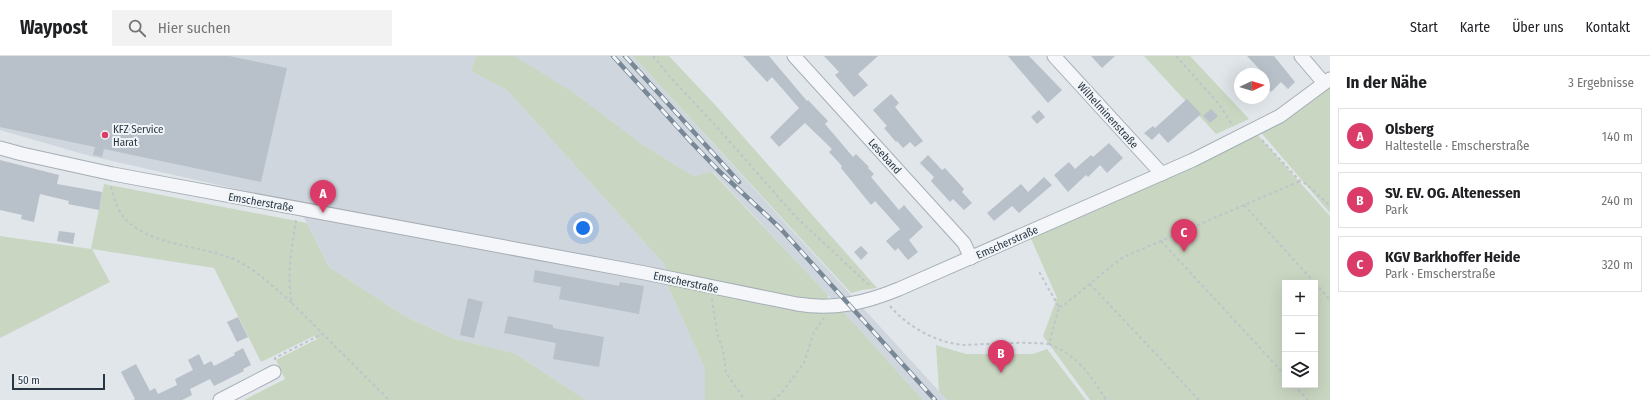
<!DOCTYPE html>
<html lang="de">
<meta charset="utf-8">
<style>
body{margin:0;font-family:"Fira Sans Condensed",sans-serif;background:#f2f2f2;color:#202124}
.controls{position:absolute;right:12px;bottom:12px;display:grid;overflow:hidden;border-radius:0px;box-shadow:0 4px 16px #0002}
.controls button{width:36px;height:36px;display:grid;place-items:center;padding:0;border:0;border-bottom:1px solid #e0e0e0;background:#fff;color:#202124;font:20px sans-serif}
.compass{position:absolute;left:1234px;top:12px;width:36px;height:36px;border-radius:50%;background:#fff;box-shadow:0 4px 16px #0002;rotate:86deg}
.scale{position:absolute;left:12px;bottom:10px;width:93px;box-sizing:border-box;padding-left:4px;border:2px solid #283644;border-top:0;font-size:11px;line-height:14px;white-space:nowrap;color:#283644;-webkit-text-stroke:3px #f1f5f8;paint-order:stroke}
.you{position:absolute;left:583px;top:172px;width:14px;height:14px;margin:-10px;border:3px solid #fff;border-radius:50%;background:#1a73e8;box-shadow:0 0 0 6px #1a73e833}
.badge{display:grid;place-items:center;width:26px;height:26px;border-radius:50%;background:#da3b68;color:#fff;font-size:13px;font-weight:700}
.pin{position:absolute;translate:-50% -33px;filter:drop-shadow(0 1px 2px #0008)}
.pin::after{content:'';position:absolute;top:21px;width:14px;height:12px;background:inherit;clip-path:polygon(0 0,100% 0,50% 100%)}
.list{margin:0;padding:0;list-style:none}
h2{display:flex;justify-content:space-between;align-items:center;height:52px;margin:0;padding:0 16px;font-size:17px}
h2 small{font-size:13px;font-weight:400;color:#757577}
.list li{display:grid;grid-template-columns:26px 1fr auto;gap:12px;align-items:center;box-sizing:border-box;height:56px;margin:0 8px 8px;padding:0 8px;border:1px solid #e0e0e0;border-radius:0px}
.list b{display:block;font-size:15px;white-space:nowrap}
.list p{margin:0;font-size:13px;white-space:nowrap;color:#757577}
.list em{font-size:13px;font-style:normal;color:#757577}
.icon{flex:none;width:22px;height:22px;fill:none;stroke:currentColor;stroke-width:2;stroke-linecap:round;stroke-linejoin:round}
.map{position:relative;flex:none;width:1330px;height:344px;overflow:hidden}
header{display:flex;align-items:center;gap:24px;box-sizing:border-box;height:56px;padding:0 20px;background:#fff;border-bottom:1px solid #e0e0e0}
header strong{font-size:19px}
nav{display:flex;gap:22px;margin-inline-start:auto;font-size:14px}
.search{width:280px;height:36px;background:#f2f2f2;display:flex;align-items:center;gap:10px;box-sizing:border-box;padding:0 14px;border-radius:0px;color:#757577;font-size:15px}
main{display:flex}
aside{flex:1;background:#fff}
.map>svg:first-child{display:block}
</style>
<header>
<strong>Waypost</strong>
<div class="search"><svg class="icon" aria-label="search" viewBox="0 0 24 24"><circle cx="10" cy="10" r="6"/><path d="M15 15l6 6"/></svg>Hier suchen</div>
<nav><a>Start</a><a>Karte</a><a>Über uns</a><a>Kontakt</a></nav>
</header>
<main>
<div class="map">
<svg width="1330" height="344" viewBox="0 0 1330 344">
<rect width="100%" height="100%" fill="#e1e6eb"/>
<g fill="#cfd6dd">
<polygon points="0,0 476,0 471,15 507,34 665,209 667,228 705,313 705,344 586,344 514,297 454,283 406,261 329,211 307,167 294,146 90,100 0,74"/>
<polygon points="514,0 633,0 947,344 923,344 841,253 713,116 693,120 640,87"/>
</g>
<g fill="#c9d6c1" fill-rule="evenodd">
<polygon points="476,0 514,0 571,35 640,87 693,120 712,116 828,239 828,247 666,217 665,209 507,34 471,15"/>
<polygon points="633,0 669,0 717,51 877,232 862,234 851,237"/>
<polygon points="1144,0 1190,0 1249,63 1216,78"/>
<polygon points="1330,28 1330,157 1258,73"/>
<path d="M1254 75 1330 160V344H1090L1043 280 1057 242 1029 178ZM1285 227H1315V329H1285Z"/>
<polygon points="104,128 307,167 329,211 406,261 454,283 514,297 586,344 244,344 285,323 276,304 317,283 314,280 261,306 214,212 92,193 110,226 0,282 0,180 91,193"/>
<polygon points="667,228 841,253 923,344 705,344 705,313"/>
<polygon points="936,289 966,298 1033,298 1047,293 1086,344 947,344 939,335"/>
</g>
<g fill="#b8c0c9">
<polygon points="0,0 229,0 287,12 261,126 104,93 102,101 93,99 95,91 0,71"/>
<polygon points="743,0 769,0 807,45 808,44 828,65 825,68 853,101 856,98 869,111 868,112 874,118 871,121 899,154 904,149 910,156 923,171 909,184 918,196 908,204 898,192 895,195 886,185 900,173 875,145 871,149 841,112 842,110 829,96 832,93 805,67 779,91 770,81 799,52 772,21 767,26"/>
<polygon points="824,0 878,0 858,18 868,29 854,41 835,19 839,16"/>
<polygon points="1008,0 1029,0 1062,34 1048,47"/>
<polygon points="1091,0 1115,0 1102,12"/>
<polygon points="1247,0 1274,0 1295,26 1288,33 1281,26 1271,36 1264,28 1264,18"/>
<polygon points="891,38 899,47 895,51 923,85 915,91 910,86 903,92 897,85 896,86 884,72 887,70 873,54"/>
<polygon points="1187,43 1201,58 1168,87 1159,77 1152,84 1144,77 1153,70 1155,72"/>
<polygon points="1211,53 1218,60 1210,67 1203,60"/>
<polygon points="1039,54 1045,61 1037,68 1031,61"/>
<polygon points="1109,87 1123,102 1107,117 1100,109 1088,121 1086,119 1068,136 1054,119 1069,106 1075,113 1091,99 1093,101"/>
<polygon points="928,99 942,114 945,112 964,133 962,136 972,147 964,154 953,143 950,146 931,125 934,121 920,107"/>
<polygon points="0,104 59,119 57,128 102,136 99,154 68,148 69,145 40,138 34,166 21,163 22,159 0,154"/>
<polygon points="1044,121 1052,129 1019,157 1012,150 994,165 987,157 1021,128 1028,136"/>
<polygon points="59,175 75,177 73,188 57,185"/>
<polygon points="861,190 868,197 861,204 854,196"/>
<polygon points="535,214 619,230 620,226 644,230 639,258 559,243 561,231 533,226"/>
<polygon points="468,242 483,246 474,282 460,279"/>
<polygon points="508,260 553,269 553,272 604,281 599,311 553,303 556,287 504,277"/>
<polygon points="238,261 248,281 237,286 227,266"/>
<polygon points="243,292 251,309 243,313 244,315 214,330 210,323 190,333 192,339 182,344 133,344 135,343 121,316 136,308 150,335 155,332 158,338 177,329 175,323 193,314 188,304 199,298 204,309 211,305 214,310 235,299 234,297"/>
</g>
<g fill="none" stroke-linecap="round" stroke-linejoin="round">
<g stroke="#a6aeb6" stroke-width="15">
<g id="minor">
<polyline points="794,0 964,187 971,202"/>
<polyline points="1054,0 1162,118"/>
<polyline points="1301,0 1324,27"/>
<path d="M0 92 22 98 113 118 645 217 797 248C834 254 865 247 899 233L1193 104 1280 60 1330 23"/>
<polyline points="220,344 274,316"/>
</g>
</g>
<g stroke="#bfc4ca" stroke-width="2" stroke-dasharray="3 3" stroke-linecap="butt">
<polyline points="653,0 670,21 715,69 795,160 870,230"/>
<polyline points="1176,0 1219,48 1233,70"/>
<polyline points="1262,84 1300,125 1306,128 1330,150"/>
<path d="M111 131C114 140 116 151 122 159 144 189 198 189 231 202 255 212 272 230 292 247"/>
<polyline points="1244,149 1315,227"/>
<path d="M296 164C292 191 286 220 292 247L389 344"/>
<polyline points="1161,185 1285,319"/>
<polyline points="1315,227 1330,244"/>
<polyline points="1090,228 1199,344"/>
<polyline points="712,243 717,277 723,294 726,317 745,344"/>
<path d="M890 250C906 269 932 284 956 288 966 290 977 288 987 288 1008 287 1028 286 1049 288L1059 251 1038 214"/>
<polyline points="1059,251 1065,248 1119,204 1126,200 1300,125"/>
<path d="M1049 288C1078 300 1090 318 1106 344"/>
<polyline points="275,304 275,302 322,278"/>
<polyline points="1294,329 1308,344"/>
<polyline points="773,344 781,338 804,307 814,276 824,262"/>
</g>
<use href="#minor" stroke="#f4f6f9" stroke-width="13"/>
<g stroke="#798896" stroke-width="4.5">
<g id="rail">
<polyline points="613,0 692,87 719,115 780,172 935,344"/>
<polyline points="625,0 739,126"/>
</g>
</g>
<use href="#rail" stroke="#f1f5f8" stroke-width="3" stroke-dasharray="9" stroke-linecap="butt"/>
</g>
<circle fill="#da3b68" stroke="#f1f5f8" stroke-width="1.5" cx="105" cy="79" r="4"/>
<g text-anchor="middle" stroke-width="4" stroke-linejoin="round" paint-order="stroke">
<g font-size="11" fill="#283644" stroke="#f1f5f8">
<text transform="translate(1108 59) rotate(48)" y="4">Wilhelminenstraße</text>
<text transform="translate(885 100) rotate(48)" y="4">Leseband</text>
<text transform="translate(261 146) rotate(10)" y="4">Emscherstraße</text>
<text transform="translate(1007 186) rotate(-24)" y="4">Emscherstraße</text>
<text transform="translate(686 226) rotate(12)" y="4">Emscherstraße</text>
</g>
<g font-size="11" fill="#283644" stroke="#f1f5f8" text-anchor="start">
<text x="113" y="77">KFZ Service<tspan x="113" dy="13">Harat</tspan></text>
</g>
</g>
</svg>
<div class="controls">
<button>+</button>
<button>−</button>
<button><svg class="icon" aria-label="layers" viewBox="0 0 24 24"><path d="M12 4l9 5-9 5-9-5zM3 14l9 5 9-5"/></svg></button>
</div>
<svg class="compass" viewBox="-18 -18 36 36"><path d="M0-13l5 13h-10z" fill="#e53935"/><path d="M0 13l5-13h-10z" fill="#757577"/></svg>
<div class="scale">50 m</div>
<div class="you"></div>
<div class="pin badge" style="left:323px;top:157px">A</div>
<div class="pin badge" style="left:1001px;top:317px">B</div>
<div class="pin badge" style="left:1184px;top:196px">C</div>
</div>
<aside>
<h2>In der Nähe<small>3 Ergebnisse</small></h2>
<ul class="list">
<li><span class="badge">A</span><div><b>Olsberg</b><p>Haltestelle · Emscherstraße</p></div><em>140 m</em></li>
<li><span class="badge">B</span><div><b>SV. EV. OG. Altenessen</b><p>Park</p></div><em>240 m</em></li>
<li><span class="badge">C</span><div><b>KGV Barkhoffer Heide</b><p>Park · Emscherstraße</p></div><em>320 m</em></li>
</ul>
</aside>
</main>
